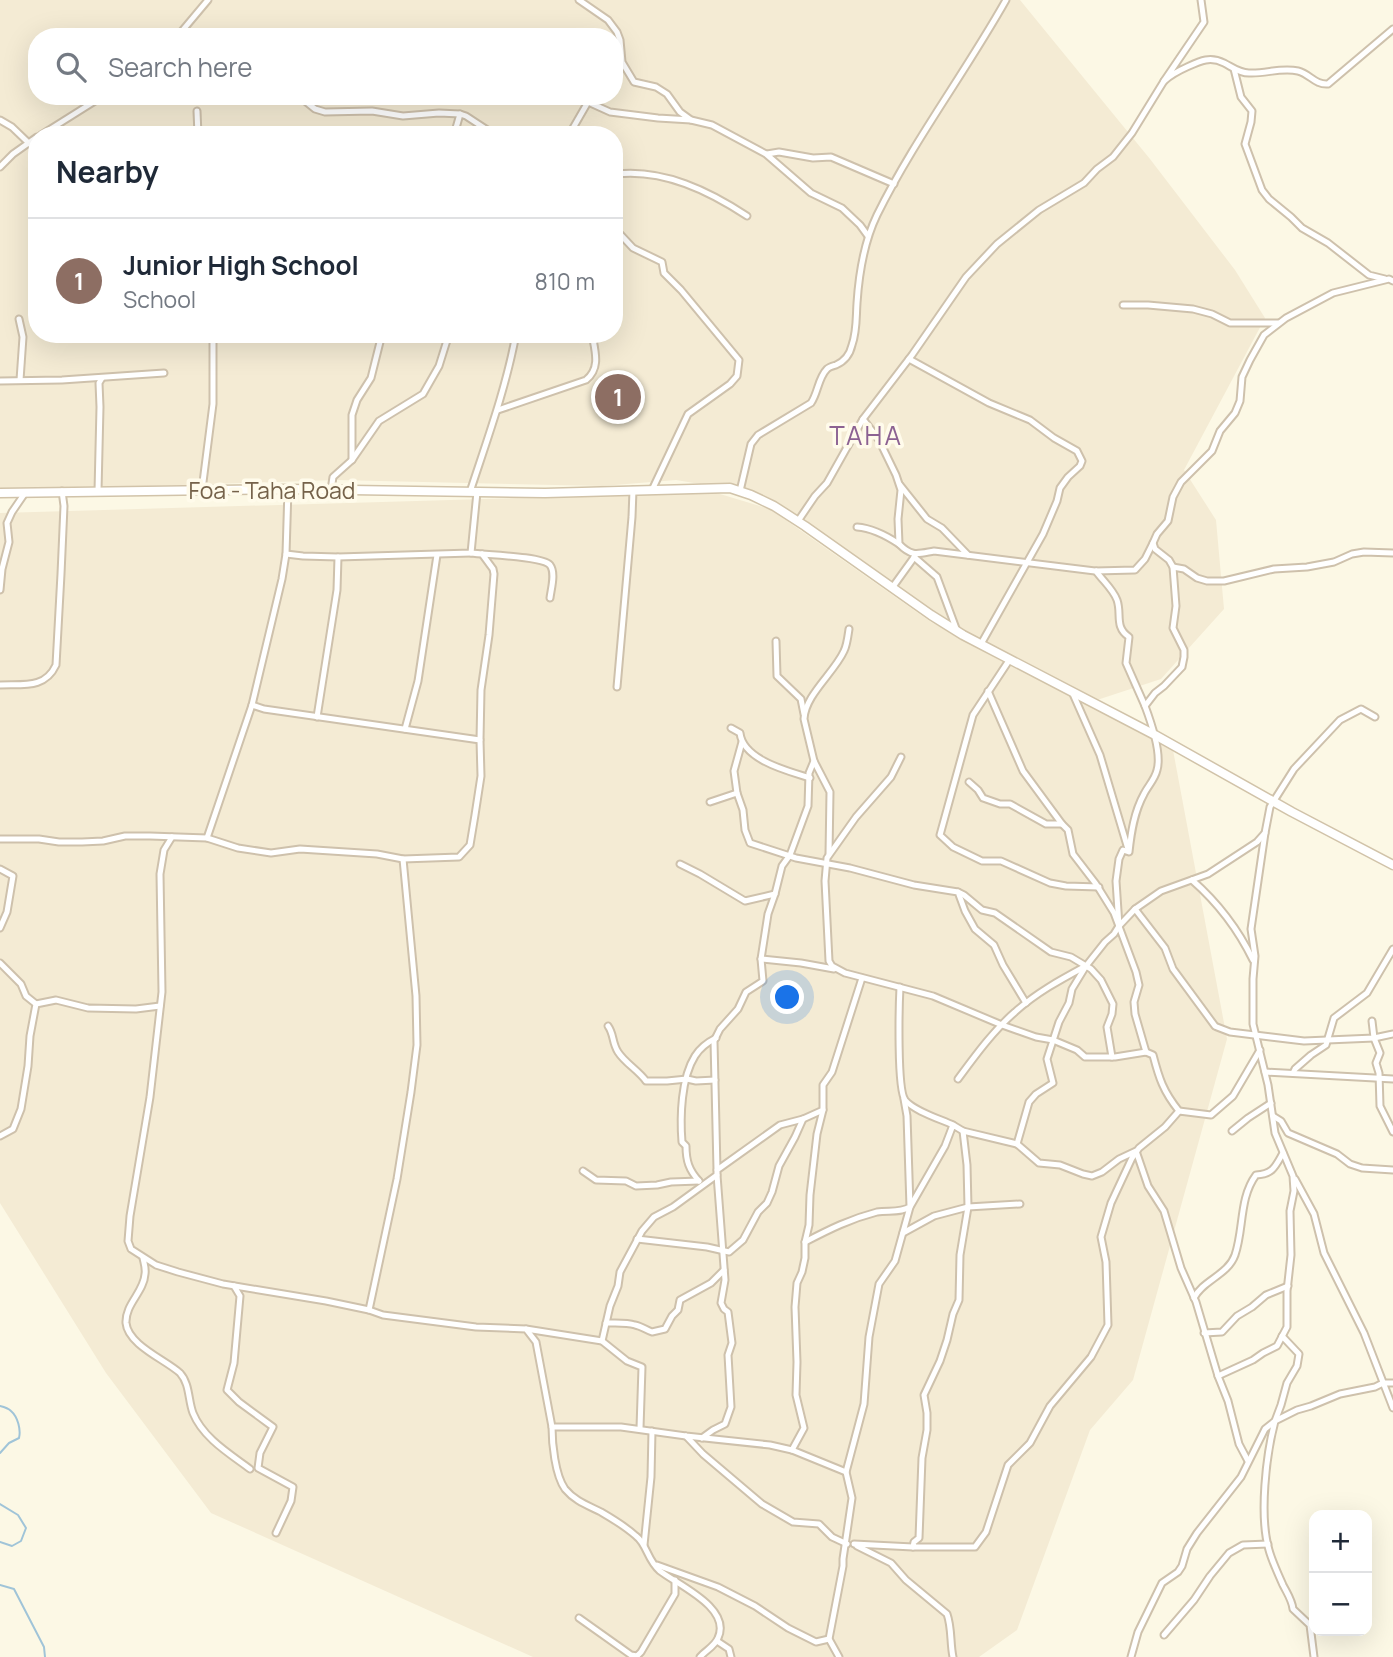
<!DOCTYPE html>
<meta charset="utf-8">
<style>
body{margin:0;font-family:Manrope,sans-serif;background:#f6f6f7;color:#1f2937}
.controls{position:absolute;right:21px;bottom:21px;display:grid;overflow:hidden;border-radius:14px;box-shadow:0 7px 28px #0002}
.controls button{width:63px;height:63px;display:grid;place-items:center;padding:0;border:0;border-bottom:2px solid #e0e1e3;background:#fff;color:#1f2937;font:35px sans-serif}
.you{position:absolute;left:788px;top:998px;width:24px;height:24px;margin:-18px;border:5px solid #fff;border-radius:50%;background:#1a73e8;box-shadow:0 0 0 10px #1a73e833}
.badge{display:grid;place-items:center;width:46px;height:46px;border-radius:50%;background:#2563eb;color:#fff;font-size:23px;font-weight:700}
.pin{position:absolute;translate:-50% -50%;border:4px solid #fff;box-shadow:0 2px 7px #0006}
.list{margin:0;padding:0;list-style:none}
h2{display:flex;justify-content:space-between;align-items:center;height:91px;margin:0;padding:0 28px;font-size:30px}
h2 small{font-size:23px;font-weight:400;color:#747a83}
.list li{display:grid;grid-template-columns:46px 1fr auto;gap:21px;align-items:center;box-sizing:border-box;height:126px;padding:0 28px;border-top:2px solid #e0e1e3}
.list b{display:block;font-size:26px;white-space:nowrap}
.list p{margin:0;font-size:23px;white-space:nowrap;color:#747a83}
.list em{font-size:23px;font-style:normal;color:#747a83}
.icon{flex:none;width:38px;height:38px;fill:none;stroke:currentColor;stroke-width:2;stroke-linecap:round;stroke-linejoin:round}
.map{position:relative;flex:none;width:1393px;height:1657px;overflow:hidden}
.search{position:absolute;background:#fff;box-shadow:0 7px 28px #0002;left:28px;top:28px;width:595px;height:77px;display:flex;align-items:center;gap:18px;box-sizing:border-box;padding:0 24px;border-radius:28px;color:#747a83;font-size:26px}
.panel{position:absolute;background:#fff;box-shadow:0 7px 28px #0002;left:28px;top:126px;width:595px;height:217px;border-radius:28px}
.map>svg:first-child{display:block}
</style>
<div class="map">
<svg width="1393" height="1657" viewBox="0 0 1393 1657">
<rect width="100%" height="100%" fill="#fcf8e5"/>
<g fill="#f4ebd4" fill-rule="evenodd">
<path d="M0 0H1020L1150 159 1235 270 1265 318 1184 470 1216 520 1224 609 1161 679 1094 701 948 625 860 567 760 494 676 480 602 486 336 480 0 491ZM37 37H614V96H37ZM37 135H614V334H37Z"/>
<polygon points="710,491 770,509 931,622 1173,750 1227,1039 1133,1380 1090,1430 1017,1630 979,1657 533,1657 211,1513 106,1373 0,1203 0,513 624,495"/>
</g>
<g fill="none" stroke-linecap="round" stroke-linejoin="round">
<g stroke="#a0c4d8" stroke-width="2">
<path d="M0 1406C4 1407 8 1408 11 1411 18 1417 21 1430 19 1438L9 1443 0 1453"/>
<polyline points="0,1504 18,1515 26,1528 21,1541 12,1546 0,1542"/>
<polyline points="0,1585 14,1589 44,1647 45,1657"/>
</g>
<g stroke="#cec1ac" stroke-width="9">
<g id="street">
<polyline points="579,0 608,20 617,32 620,40 622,62 634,82 656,87 667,94 680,112 691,120 712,125 766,154 811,193 842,208 860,225 868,236"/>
<path d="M1201 0 1204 22 1164 81C1172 74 1178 71 1187 67 1200 61 1210 56 1224 63 1232 67 1239 73 1249 73 1266 74 1281 67 1298 71 1310 74 1315 85 1328 84L1393 29"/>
<polyline points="177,37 208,0"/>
<polyline points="1234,69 1241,97 1252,111 1251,122 1245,144 1262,190 1269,199 1291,217 1302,228 1328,243 1369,275 1385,279"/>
<polyline points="299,96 315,109 325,112 372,111 403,116 439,113 460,114 466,116 495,135"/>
<polyline points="588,102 610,112 658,118 691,120"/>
<polyline points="197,111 198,135"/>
<polyline points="0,120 12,127 37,151"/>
<polyline points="41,135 103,96"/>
<polyline points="454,135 460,114"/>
<polyline points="569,135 588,102 588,96"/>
<polyline points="767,154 779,152 813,158 831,157 894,184"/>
<polyline points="0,167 13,154 37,137"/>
<path d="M614 182 617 174C664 169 709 191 747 216"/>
<polyline points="614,230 619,233 633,248 662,262 664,273 681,290 739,360 737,376 730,384 688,414 652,490"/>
<polyline points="1123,305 1148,305 1193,309 1212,314 1230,323 1278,323"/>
<polyline points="19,319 23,337 20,380"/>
<polyline points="909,359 989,403 1030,420 1054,438 1077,451 1082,461 1080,466 1068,477 1060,488 1057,501 1043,534 981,644"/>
<polyline points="0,381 62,380 164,373"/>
<path d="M498 410 586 380C601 368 595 351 592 334"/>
<path d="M863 419 879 440 896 475 901 490 898 519 899 544C912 557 917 554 934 551L1095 571 1135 570 1145 559 1153 543"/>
<polyline points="352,460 352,415 357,400 371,378 382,334"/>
<polyline points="900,485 927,519 942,528 968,555"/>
<polyline points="202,490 213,404 213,334"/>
<polyline points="331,490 333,477 352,460 379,421 423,394 439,366 449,334"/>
<polyline points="98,491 100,407 99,383 102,378"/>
<path d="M740 491 751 444 758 435 811 403C818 393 818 378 827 369 829 367 833 366 836 365 845 361 850 354 852 345 857 331 856 317 857 303 859 273 864 242 877 215 914 140 965 73 1006 0"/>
<path d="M470 492C487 440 506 388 516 334"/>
<polyline points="798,521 815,496 827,483 863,419 912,355 966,277 997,244 1039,210 1084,183 1097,169 1113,157 1132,133 1164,81"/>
<path d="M857 527C871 528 887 536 899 544"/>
<path d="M471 553C485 555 542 556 550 565 556 573 551 589 550 598"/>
<polyline points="286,554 303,556 338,557 471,553 477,492"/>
<polyline points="914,557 937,577 957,631"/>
<polyline points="1173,567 1184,569 1197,578 1207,581 1224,581 1274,569 1307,567 1334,562 1352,554 1364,552 1393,553"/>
<path d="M1096 571C1102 580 1113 589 1117 600 1122 614 1114 627 1129 637L1126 663 1145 706"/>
<polyline points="892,588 915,556"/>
<polyline points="0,590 2,569 9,542 7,523 12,512 25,493"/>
<polyline points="776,641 777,676 801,699 804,714"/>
<polyline points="1010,659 973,715 940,835 953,847 982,861 1001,861 1050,883 1066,886 1099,887"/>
<path d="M0 685C23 684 45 689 56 665L61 574 64 506 62 491"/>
<polyline points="617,687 632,517 633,490"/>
<polyline points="988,691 1023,771 1062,824 1068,830 1073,854 1096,884 1114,913 1136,972 1139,985 1134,1002 1135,1014 1146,1052"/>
<polyline points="1073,694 1100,755 1128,849"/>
<polyline points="317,717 337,590 338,557"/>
<path d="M731 728 740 733C743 760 788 771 810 778"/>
<polyline points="405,729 418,681 437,555"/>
<polyline points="480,740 481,690 489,635 494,574 493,569 482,554"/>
<polyline points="742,742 734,771 737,793 743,810 745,830 750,843 796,858 850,868 914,885 958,892 965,911 975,929 994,945 1003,965 1026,1003"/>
<path d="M901 757 891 777 856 817 827 858 825 881 829 961 832 966 845 973 933 996 1002 1025 1036 1037 1053 1040 1077 1050 1085 1057H1115L1146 1052 1153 1055C1159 1078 1163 1091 1179 1111"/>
<polyline points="969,782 978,790 983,798 1000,804 1010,804 1046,824 1062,824"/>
<polyline points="710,802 737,793"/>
<polyline points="172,837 164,850 160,874 162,992 150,1097 130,1216 128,1241 131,1249 156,1265 178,1272 223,1284 326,1301 369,1310 383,1315 476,1327 526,1329 536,1342 552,1427 621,1427 686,1436 770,1445 792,1450 846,1472"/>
<polyline points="207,838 252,705 282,579 286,554 288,489"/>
<polyline points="0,839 39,839 59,842 82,842 103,841 125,836 150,836 207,838 238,848 271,853 300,849 377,854 403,859 459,857 470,845 475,815 481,776 480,740 264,709 252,705"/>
<path d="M829 854 830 792 814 761 804 719C805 695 834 673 844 651 847 645 848 636 849 629"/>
<polyline points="680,864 700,874 745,901 775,894"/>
<polyline points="0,869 13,876 7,912 0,928"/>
<path d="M1192 880C1217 902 1238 929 1253 960"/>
<polyline points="958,892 964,895 982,910 995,913 1051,952 1071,957 1091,969 1101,980 1113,1004 1112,1014 1107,1027 1112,1057"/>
<polyline points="1135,909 1165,948 1173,969 1215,1026"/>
<polyline points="1119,926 1135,909 1161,891 1208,874 1257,842 1265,833 1270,807 1294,769 1340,720 1361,709 1375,717"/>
<polyline points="761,959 801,963 834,969"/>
<polyline points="0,963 21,984 26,996 36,1004 30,1036 28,1066 21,1109 13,1129 0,1136"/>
<path d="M900 987C899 1006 897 1089 905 1100 914 1111 940 1119 953 1125"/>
<polyline points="36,1004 56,1000 88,1008 136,1009 160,1006"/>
<polyline points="1372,1021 1374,1038 1380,1053 1376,1063 1379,1073 1380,1106 1393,1132"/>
<path d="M608 1026C614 1034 612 1043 618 1052 625 1063 638 1070 646 1081H667L687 1079 696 1081 715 1080"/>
<polyline points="1217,1027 1230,1032 1304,1041 1374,1038 1393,1034"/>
<polyline points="1265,1072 1393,1079"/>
<polyline points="1293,1073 1295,1069 1311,1055 1326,1045 1334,1018 1367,993 1393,949"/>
<path d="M958 1079C975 1056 993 1031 1015 1012 1036 993 1060 980 1084 967"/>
<polyline points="1273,1116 1281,1121 1288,1133 1337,1154 1350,1164 1362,1168 1393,1170"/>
<polyline points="1232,1131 1248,1118 1271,1103"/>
<polyline points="1017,1144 1039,1163 1060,1165 1083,1174 1092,1176 1102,1172 1119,1159 1136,1151 1148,1186 1164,1211 1181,1268 1196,1302 1218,1376 1228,1401 1239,1444 1248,1461"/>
<polyline points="717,1170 714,1041 720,1029 738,1009 746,992 763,981 761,959 768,914 775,894 782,866 790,855 808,806 809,773 814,761"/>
<polyline points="583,1171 596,1180 626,1181 636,1186 657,1185 671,1182 699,1181"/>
<polyline points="1295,1179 1314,1214 1324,1253 1364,1333 1393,1408"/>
<path d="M699 1181C689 1170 686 1161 686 1146L682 1142C680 1117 681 1078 695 1056 700 1048 708 1042 716 1038"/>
<polyline points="903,1233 934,1216 968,1207 1020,1204"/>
<polyline points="637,1239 707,1247 729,1252 743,1240 758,1212 767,1203 772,1192 779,1166 795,1137 803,1119"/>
<path d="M805 1242C830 1229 850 1219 877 1212 888 1210 900 1213 910 1207L907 1116 904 1099"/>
<path d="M143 1258C144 1263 146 1268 145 1274 144 1292 125 1304 126 1323 128 1345 166 1360 180 1373 190 1384 188 1400 193 1413 203 1438 230 1454 250 1469"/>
<polyline points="234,1286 240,1296 234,1363 227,1390 239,1402 273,1427 260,1453 258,1468 293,1487 291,1501 276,1533"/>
<path d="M1194 1298C1203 1280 1228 1275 1235 1255 1244 1229 1239 1198 1256 1175 1273 1174 1275 1167 1283 1153"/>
<polyline points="369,1310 397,1179 411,1092 417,1045 416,996 403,859"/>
<path d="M606 1323C614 1323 626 1322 635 1325 641 1326 646 1330 652 1332L665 1329 672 1316 678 1310 680 1300 711 1283 724 1270"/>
<polyline points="526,1329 602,1341 627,1361 642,1367 640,1428"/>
<polyline points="1204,1333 1222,1332 1237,1316 1252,1307 1266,1295 1288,1286"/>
<polyline points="602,1341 610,1306 618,1286 620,1272 642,1231 654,1217 673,1207 717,1175 717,1170 780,1125 803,1119 823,1110 823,1085 832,1072 862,978"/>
<polyline points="1218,1376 1253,1360 1263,1353 1277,1346 1287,1327 1287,1291 1291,1255 1290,1211 1294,1191 1293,1176 1275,1133 1268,1085 1253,1024 1253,979 1255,956 1251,929 1265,833"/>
<path d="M552 1427C552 1443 555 1475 565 1489 575 1501 587 1505 601 1512 613 1519 626 1527 636 1536 647 1544 647 1560 660 1571 678 1585 732 1608 718 1638 715 1646 705 1651 700 1657"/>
<polyline points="686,1436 703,1454 762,1504 793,1522 819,1524 832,1537 847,1544"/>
<polyline points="702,1438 713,1430 725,1424 731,1407 728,1355 732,1343 728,1312 724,1309 721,1303 725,1280 717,1175"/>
<polyline points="792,1450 804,1428 796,1395 797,1362 795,1307 797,1283 802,1272 805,1258 805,1242 809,1225 810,1195 817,1134 823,1110"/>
<polyline points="854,1544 913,1547 975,1547 986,1532 1008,1465 1030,1443 1050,1406 1091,1357 1108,1325 1106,1262 1101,1237 1111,1203 1132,1158 1139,1148 1165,1127 1179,1111 1211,1115 1233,1096 1260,1050"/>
<polyline points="644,1545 651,1477 652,1431"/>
<path d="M857 1546 891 1563 906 1580 947 1614C952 1628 950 1643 953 1657"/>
<polyline points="913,1547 914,1542 919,1538 922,1458 927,1430 927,1413 924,1395 940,1361 947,1340 953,1314 959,1300 960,1255 968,1207 967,1165 963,1131"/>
<polyline points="657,1565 718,1587 755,1606 788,1628 816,1642 829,1639"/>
<polyline points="579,1618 631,1655 637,1656 641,1652 675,1594 675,1580"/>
<polyline points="1164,1635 1194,1600 1210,1576 1229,1553 1243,1545 1268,1544"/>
<polyline points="717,1641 729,1649 731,1657"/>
<path d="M839 1657 829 1639 843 1566V1559L852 1498 846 1472 864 1404 869 1337 879 1284 895 1261 910 1207 945 1146 953 1125 963 1131 1017 1144 1029 1102 1036 1094 1053 1083 1047 1059 1059 1022 1069 1003 1072 989 1086 966 1105 942 1114 934 1119 926 1116 881 1119 859 1123 850 1129 852C1131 833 1134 812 1144 794 1148 786 1155 779 1157 770 1162 753 1151 722 1145 706L1155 693 1164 686 1182 667 1184 657V650L1173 628 1176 606 1173 567 1169 560 1155 549 1153 543 1157 534 1168 521 1173 497 1181 482 1212 451 1220 431 1235 413 1240 401 1242 377 1250 360 1264 335 1286 318 1333 293 1389 279 1393 281"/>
<polyline points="1131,1657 1138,1632 1162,1583 1178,1572 1182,1566 1187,1549 1197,1533 1241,1477 1265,1429 1275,1421 1281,1405 1287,1383 1297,1366 1299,1354 1282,1336"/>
<path d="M1314 1657 1310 1625 1293 1609C1292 1600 1287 1593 1283 1585 1278 1574 1272 1561 1269 1550 1259 1516 1266 1455 1275 1421L1297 1410 1311 1406 1340 1394 1375 1387 1383 1383H1393"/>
</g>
</g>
<g stroke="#d1c3a9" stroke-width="11">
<polyline id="secondary" points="0,493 288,489 545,493 730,488 751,495 774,506 805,526 931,615 963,635 1155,735 1292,812 1393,865"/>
</g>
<use href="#street" stroke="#fff" stroke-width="5"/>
<use href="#secondary" stroke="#fff" stroke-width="8"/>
</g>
<g text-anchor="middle" stroke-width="7" stroke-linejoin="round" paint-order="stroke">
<g font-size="23" fill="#75624a" stroke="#fffbeb">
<text x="272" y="499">Foa - Taha Road</text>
</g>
<g font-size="26" letter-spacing="2" fill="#8c6292" stroke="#fffbeb">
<text x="866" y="445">TAHA</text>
</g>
</g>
</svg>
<div class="controls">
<button>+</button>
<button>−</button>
</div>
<div class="you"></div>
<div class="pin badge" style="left:618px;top:397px;background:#8d6e63">1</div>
<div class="search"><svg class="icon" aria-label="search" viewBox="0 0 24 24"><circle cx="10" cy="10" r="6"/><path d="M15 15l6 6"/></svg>Search here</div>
<section class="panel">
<h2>Nearby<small></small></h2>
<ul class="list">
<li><span class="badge" style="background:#8d6e63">1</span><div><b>Junior High School</b><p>School</p></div><em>810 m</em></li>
</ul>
</section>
</div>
